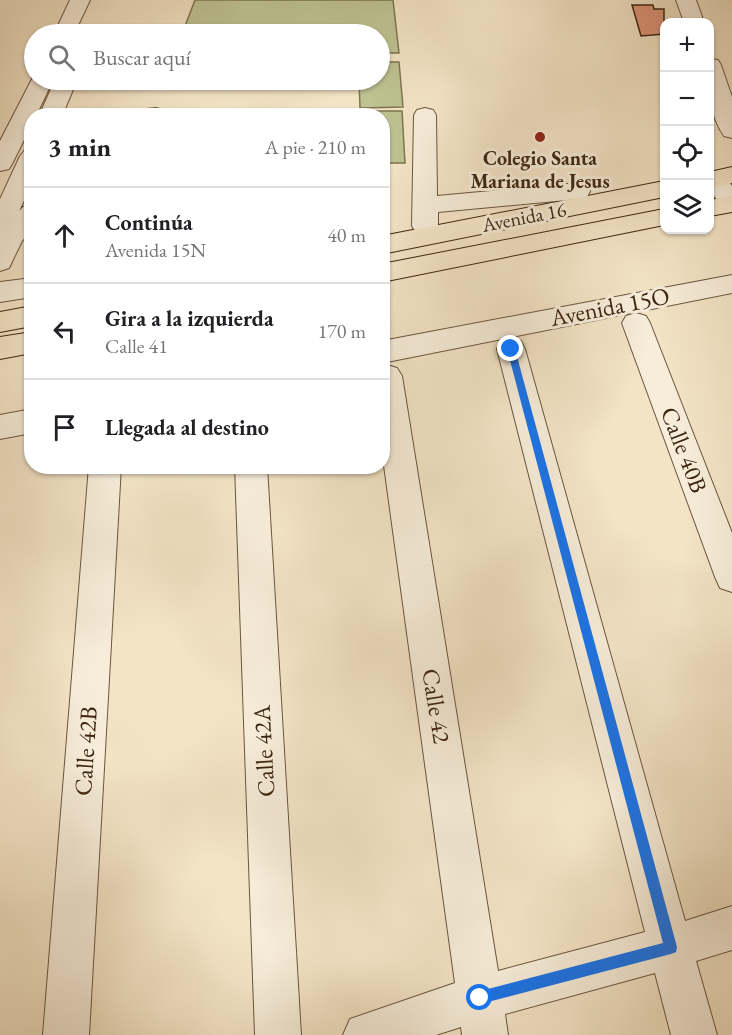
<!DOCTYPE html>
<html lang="es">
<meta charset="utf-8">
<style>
body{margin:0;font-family:"EB Garamond",serif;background:#f2f2f2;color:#202124}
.controls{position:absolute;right:18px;top:18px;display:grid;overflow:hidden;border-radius:12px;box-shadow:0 2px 4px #0004}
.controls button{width:54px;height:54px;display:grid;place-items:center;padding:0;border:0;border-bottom:2px solid #e0e0e0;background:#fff;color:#202124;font:30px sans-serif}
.stop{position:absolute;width:18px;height:18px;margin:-14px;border:4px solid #1a73e8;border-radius:50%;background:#fff}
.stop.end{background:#1a73e8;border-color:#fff;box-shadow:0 2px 6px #0008}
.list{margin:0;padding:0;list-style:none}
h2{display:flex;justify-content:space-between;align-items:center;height:78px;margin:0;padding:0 24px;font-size:26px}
h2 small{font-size:20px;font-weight:400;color:#757577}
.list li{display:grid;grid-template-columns:39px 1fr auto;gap:18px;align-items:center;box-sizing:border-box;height:96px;padding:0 24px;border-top:2px solid #e0e0e0}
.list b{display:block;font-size:22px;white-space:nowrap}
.list p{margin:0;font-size:20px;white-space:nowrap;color:#757577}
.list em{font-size:20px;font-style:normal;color:#757577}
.icon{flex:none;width:33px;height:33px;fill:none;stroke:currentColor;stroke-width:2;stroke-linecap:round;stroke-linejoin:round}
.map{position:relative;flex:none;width:732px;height:1035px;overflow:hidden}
.search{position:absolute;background:#fff;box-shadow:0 2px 4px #0004;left:24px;top:24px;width:366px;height:66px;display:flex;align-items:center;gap:15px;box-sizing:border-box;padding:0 21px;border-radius:33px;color:#757577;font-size:22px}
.panel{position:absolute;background:#fff;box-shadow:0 2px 4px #0004;left:24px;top:108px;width:366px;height:366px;border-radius:24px}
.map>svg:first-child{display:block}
</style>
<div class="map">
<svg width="732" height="1035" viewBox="0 0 732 1035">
<rect width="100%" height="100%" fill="#f3e4c6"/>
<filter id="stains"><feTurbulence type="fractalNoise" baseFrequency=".00333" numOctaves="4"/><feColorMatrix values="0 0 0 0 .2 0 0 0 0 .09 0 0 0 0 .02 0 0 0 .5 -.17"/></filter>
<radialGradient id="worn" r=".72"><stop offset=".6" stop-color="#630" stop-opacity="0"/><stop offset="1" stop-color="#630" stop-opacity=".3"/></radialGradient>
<g fill="#bec392" stroke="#7e7451" stroke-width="1.5">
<polygon points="195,0 393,0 399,53 380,53 380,34 182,34"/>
<polygon points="380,62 399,62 403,107 360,108 359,80 380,80"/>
<polygon points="361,111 402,111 405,163 383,163 382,116 361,115"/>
</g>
<polygon fill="#de957b" stroke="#3d2610" stroke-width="1.5" points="632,5 653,5 654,9 664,9 664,34 641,36"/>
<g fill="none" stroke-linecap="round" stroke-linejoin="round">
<g stroke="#6a563e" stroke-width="2">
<g id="minor">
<polygon points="70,0 90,0 74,34 54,34"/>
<polygon points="676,0 696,0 704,22 684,22"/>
<path d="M710 59 718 60 721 65 732 97V138L724 136C709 115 707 83 710 59Z"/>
<polygon points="34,75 34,80 53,80 36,116 32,116 32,124 12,164 9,169 0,171 0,141"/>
<polygon points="55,80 77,80 62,116 39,116"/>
<polygon points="156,108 164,110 167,115 123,116 126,111"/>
<polygon points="425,108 433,110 436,115 437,196 578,183 587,185 590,191 587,197 578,199 438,212 438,226 434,232 425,234 416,232 412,226 414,115 417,110"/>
<polygon points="32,149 32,184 19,211 23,207 32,205 32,230 22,241 9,268 0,271 0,199 20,156 24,151"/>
<polygon points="715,171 724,174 732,186 732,212 723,210 710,189 710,173"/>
<polygon points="732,275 732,293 382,363 382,341"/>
<polygon points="32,278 32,297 0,302 0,282"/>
<polygon points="636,313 646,316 650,323 732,533 732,592 720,588 715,577 622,323 626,316"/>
<polygon points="511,338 521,341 525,349 685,921 732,906 732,950 696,961 717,1035 671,1035 655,973 505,1014 508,1035 462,1035 461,1027 436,1035 343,1035 350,1019 455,983 382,451 382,366 387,365 397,368 402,376 498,971 645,932 497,349 501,341"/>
<polygon points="32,409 32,433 0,439 0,415"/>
<polygon points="89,466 121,466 89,1035 43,1035"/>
<polygon points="235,466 267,466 301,1035 255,1035"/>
</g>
</g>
<g stroke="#3d2610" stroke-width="2">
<g id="highway">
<polygon points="732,167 732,183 710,188 710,172"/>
<polygon points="664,181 664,197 382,254 382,236"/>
<polygon points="732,196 732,212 710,216 710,200"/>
<polygon points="664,209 664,225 382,282 382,264"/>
<polygon points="32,306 32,326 0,332 0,312"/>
<polygon points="32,332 32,353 0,359 0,337"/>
</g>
</g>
<use href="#minor" fill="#f7edda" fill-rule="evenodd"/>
<use href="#highway" fill="#f3e4c6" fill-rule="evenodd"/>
</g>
<polygon fill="#1a73e8" points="511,346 515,349 677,947 676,952 671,954 480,1004 475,1002 473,998 475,993 480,991 663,943 507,349"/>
<circle fill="#8f2418" stroke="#f7edda" stroke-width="2" cx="540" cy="137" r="6"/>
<g text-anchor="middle" stroke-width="6" stroke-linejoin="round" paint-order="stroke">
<g font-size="20" font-weight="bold" fill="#3d2610" stroke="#f7edda">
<text x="540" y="165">Colegio Santa<tspan x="540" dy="23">Mariana de Jesus</tspan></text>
</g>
<g font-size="20" fill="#3d2610" stroke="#f7edda">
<text transform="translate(524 217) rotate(-11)" y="7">Avenida 16</text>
</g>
<g font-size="24" fill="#3d2610" stroke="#f7edda">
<text transform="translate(610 307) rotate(-11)" y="8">Avenida 15O</text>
<text transform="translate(684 450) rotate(69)" y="8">Calle 40B</text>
<text transform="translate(436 706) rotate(81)" y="8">Calle 42</text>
<text transform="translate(86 751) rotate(-86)" y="8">Calle 42B</text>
<text transform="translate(264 751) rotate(-93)" y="8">Calle 42A</text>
</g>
</g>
<rect width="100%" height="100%" filter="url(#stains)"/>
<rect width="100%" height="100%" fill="url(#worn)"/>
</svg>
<div class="controls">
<button>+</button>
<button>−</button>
<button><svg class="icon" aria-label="locate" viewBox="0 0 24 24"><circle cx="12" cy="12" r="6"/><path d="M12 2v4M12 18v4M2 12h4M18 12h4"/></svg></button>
<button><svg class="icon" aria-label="layers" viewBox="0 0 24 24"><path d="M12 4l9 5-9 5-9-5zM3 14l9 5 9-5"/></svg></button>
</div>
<div class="stop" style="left:480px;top:998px"></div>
<div class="stop end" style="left:511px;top:349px"></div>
<div class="search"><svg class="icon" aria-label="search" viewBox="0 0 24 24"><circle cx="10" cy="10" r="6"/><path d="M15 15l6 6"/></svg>Buscar aquí</div>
<section class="panel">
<h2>3 min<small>A pie · 210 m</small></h2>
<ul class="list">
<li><svg class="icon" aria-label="ahead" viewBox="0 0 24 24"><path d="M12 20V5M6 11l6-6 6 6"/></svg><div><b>Continúa</b><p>Avenida 15N</p></div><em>40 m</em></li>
<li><svg class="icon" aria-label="left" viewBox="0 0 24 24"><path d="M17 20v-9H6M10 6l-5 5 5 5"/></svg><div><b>Gira a la izquierda</b><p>Calle 41</p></div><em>170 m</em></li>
<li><svg class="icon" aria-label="arrive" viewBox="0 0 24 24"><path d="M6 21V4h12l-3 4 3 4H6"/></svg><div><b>Llegada al destino</b></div></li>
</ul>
</section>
</div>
